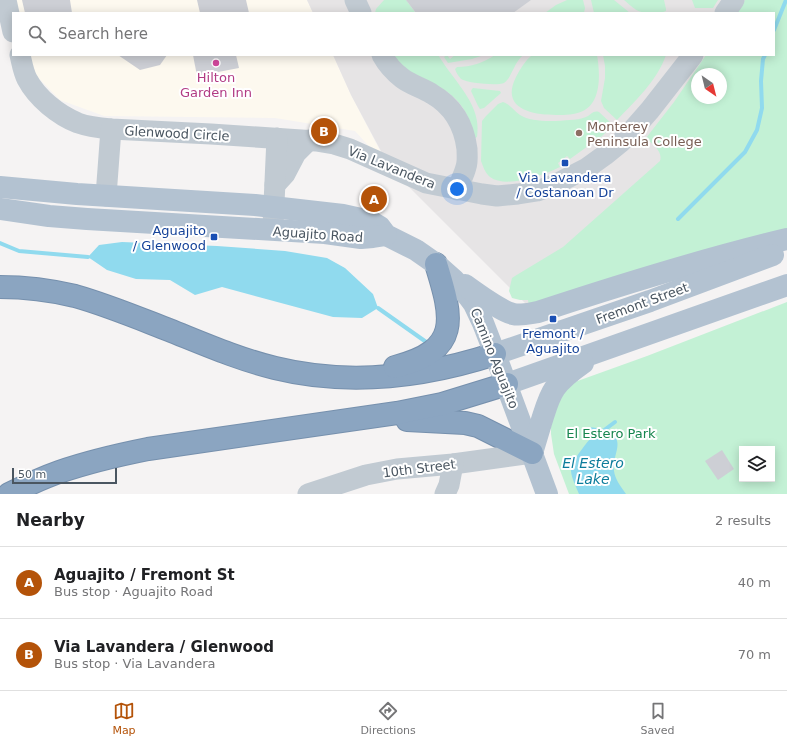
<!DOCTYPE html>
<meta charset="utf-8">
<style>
body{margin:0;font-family:"DejaVu Sans",sans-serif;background:#f6f6f6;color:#202124}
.controls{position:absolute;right:12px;bottom:12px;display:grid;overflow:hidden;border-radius:0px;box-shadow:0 2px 10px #0003}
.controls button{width:36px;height:36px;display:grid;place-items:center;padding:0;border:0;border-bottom:1px solid #e0e0e0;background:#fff;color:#202124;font:20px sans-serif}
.compass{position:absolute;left:691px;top:68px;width:36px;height:36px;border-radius:50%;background:#fff;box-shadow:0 2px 10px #0003;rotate:145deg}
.scale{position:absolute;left:12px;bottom:10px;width:105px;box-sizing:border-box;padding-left:4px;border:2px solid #4a5661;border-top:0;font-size:11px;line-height:14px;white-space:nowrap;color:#4a5661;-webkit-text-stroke:3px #fff;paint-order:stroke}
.you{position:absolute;left:457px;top:189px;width:14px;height:14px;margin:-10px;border:3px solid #fff;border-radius:50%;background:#1a73e8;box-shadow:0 0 0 6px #1a73e833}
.badge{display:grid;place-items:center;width:26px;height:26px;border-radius:50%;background:#b45309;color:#fff;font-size:13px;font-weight:700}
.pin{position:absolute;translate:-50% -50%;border:2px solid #fff;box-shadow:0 1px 4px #0006}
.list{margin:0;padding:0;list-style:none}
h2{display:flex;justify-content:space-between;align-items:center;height:52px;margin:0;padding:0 16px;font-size:17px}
h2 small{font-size:13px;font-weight:400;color:#757577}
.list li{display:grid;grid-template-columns:26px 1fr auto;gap:12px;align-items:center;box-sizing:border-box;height:72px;padding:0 16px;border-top:1px solid #e0e0e0}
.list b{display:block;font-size:15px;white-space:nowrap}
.list p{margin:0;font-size:13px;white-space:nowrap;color:#757577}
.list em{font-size:13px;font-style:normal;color:#757577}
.icon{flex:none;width:22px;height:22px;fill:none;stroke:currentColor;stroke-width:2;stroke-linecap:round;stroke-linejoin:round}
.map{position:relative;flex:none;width:787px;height:494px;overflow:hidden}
.search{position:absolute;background:#fff;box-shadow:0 2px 10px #0003;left:12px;right:12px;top:12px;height:44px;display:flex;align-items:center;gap:10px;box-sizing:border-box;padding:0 14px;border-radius:0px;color:#757577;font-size:15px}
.sheet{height:196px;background:#fff}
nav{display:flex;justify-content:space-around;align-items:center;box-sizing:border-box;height:56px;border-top:1px solid #e0e0e0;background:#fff;font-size:11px;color:#757577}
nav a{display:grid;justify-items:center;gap:2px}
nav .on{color:#b45309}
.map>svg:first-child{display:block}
</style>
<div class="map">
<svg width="787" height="494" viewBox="0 0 787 494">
<rect width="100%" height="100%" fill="#f5f3f3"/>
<g fill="#fdf9ef">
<polygon points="14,0 307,0 313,13 17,13"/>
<polygon points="27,55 333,55 351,95 389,168 355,131 275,118 104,116 60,100 29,68"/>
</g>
<path fill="#e6e4e5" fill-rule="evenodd" d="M307 0H787V222L529 307 390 168 351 95 333 55H774V13H313ZM697 74H721V98H697Z"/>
<g fill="#c3f1d5" fill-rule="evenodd">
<polygon points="384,0 406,0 415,12 375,13 376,9"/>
<polygon points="567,0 583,0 585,8 584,13 545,13 556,5"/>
<polygon points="591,0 614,0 630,13 594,13"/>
<path d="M624 0H664L666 9V11C661 13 658 13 653 13 637 13 636 10 624 0Z"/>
<polygon points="692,0 718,0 713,8 695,8"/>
<path d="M745 0H787V229L529 307 528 300H520L512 298 509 291 512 278 515 276 563 247 660 161C663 151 653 145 646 138L674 102 706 55H774V13H735ZM697 74H721V98H697Z"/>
<path d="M392 55H438C443 62 447 69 452 75 466 94 481 112 477 137L475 138C469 113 459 96 435 85 428 82 416 78 410 73 403 68 398 61 392 55Z"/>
<polygon points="447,55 450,59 455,55 484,55 472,59 448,63 444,57"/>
<path d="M495 55H523C519 59 516 63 514 68 511 73 509 80 504 83 497 86 467 83 461 79 458 76 456 72 455 69L457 67C471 67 483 63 495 55Z"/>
<path d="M532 55H597C600 72 602 102 583 111 575 115 565 115 556 115 532 115 500 109 516 77 520 69 525 61 532 55Z"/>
<path d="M603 55H666C657 81 635 101 617 120L604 108 601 101 605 78V66Z"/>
<polygon points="473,88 500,91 501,93 484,108 480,109 478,106 471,91 472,89"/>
<path d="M503 102C510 104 514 111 520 115 532 123 557 121 570 120 575 120 581 119 586 117 591 115 593 110 599 112L613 125 602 136 570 159 567 156 558 163 560 167C544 175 506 189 490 177 485 173 483 166 481 161L482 121 486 116 498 104Z"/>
<path d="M787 302V494H569L554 454 551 434V427L552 419 564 391 572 383 647 356ZM742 449H772V479H742Z"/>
</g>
<g fill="#90daee">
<polygon points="122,242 217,246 285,251 327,258 345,268 373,294 378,308 362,318 333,317 222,287 195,295 170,280 136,279 107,270 88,257 99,245"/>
<path d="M607 430C627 441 612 453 614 471 615 479 621 487 626 494H579C576 486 570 476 571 467 572 462 588 440 593 436 597 432 602 431 607 430Z"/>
</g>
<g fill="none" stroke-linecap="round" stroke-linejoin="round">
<g stroke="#90daee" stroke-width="4">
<polyline points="774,30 786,0"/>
<polyline points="678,219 745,152 757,130 762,108 761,81 763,59 765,55"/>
<polyline points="0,243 19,251 88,257"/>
<polyline points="378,308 429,344"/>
<polyline points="589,429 603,431 615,422"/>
</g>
</g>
<g fill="#cdcfd5">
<polygon points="22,0 70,0 72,13 25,13"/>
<polygon points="197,0 246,0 249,13 200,13"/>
<polygon points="406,0 531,0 513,13 416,13"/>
<polygon points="118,55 167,55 160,65 140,70"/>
<polygon points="193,55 236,55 239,68 197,76"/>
<polygon points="722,450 734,469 718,480 705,461"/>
</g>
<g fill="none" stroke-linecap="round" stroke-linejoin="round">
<g stroke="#7690ad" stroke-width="24">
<g id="highway">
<path d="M0 287C25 287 50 290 75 296 107 305 138 318 169 330 204 344 238 359 275 368 348 386 424 377 495 354"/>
<path d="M395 367C461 350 453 319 436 264"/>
<polyline points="407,420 465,423 478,426 532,453"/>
<path d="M9 494C25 486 42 478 59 472 88 462 118 455 148 449L397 413 442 404 507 384"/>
</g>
</g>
<g stroke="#c1cad2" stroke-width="21">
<polyline points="6,0 13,32"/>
<polyline points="355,0 361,13"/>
<polyline points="725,13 734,0"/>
<path d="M20 55C22 63 23 71 27 79 37 98 58 115 78 123 89 127 100 128 111 129L211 134 316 141 334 144 350 149 426 183 482 194 497 196 518 194 537 191 554 185 587 168 605 155 621 142 636 126 650 110 693 55"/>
<path d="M382 55C387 64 394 72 402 78 411 85 423 88 432 94 453 106 464 125 467 149 467 155 468 161 466 167 464 175 460 182 457 190"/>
<polyline points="275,185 285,174 296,153 309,140"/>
<polyline points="106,196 111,129"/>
<polyline points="273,225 277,138"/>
<polyline points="308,494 366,475 397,469 453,464 532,453"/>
<polyline points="445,494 449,485 453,464"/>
</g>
<g stroke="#b3c2d1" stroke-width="22">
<polyline points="0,187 77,194 255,205 343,215 370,221 380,227 386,235 416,250 436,264 454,280 468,296 474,304 483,323 495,354 547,494"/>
<polyline points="0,209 49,216 87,219 325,233 361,238 373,237 386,235"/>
<path d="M465 285C476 293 501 311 513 314 521 316 531 313 538 312 620 285 703 259 787 239"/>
<polyline points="495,354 650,301 773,255"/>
<polyline points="507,384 787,285"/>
<path d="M532 453C535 443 538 433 541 423 545 411 548 398 555 388 562 378 573 370 583 363"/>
</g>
<use href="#highway" stroke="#8ba5c1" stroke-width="22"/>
</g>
<circle fill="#d1479c" stroke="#fff" stroke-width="1.5" cx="216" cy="63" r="4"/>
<circle fill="#8d6e63" stroke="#fff" stroke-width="1.5" cx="579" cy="133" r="4"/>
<g fill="#1a4fb4" stroke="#fff" stroke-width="1.5">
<rect x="561" y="159" width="8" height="8" rx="2"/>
<rect x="210" y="233" width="8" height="8" rx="2"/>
<rect x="549" y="315" width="8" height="8" rx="2"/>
</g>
<g text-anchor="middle" stroke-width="4" stroke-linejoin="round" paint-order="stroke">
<g font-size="13" fill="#b23c85" stroke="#fff">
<text x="216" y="82">Hilton<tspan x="216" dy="15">Garden Inn</tspan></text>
</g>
<g font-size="13" fill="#785e54" stroke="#fff" text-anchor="start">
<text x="587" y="131">Monterey<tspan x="587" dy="15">Peninsula College</tspan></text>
</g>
<g font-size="13" fill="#4a5661" stroke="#fff">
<text transform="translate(177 133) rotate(3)" y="5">Glenwood Circle</text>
<text transform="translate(392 167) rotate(22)" y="5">Via Lavandera</text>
<text transform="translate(318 234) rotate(4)" y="5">Aguajito Road</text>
<text transform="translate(642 303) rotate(-20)" y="5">Fremont Street</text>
<text transform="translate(495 358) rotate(68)" y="5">Camino Aguajito</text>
<text transform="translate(419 468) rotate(-7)" y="5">10th Street</text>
</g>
<g font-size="13" fill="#164399" stroke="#fff">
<text x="565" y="182">Via Lavandera<tspan x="565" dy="15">/ Costanoan Dr</tspan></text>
<text x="206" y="235" text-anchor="end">Aguajito<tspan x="206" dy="15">/ Glenwood</tspan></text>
<text x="553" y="338">Fremont /<tspan x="553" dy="15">Aguajito</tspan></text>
</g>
<g font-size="13" fill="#17864f" stroke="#fff">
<text x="611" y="438">El Estero Park</text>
</g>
<g font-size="14" font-style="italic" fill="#0c7c9b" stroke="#fff">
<text x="593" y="468">El Estero<tspan x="593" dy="16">Lake</tspan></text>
</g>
</g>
</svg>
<div class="controls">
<button><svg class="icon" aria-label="layers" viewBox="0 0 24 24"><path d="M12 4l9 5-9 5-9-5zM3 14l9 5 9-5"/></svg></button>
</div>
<svg class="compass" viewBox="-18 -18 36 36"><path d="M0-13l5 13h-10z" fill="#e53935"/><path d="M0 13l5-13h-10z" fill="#757577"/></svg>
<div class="scale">50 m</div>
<div class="you"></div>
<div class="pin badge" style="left:374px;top:199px">A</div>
<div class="pin badge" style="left:324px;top:131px">B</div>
<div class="search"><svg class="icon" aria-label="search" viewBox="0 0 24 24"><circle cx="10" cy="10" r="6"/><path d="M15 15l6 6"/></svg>Search here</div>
</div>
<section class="sheet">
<h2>Nearby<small>2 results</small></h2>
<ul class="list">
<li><span class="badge">A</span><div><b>Aguajito / Fremont St</b><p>Bus stop · Aguajito Road</p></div><em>40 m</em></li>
<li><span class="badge">B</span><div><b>Via Lavandera / Glenwood</b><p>Bus stop · Via Lavandera</p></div><em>70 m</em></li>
</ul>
</section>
<nav>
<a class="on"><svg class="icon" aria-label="map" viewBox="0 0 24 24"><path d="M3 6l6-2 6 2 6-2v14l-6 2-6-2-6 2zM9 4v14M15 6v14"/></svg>Map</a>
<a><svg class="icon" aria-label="directions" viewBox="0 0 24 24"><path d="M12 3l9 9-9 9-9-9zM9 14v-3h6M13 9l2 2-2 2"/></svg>Directions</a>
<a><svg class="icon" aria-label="saved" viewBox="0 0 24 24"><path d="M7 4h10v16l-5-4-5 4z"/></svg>Saved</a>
</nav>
